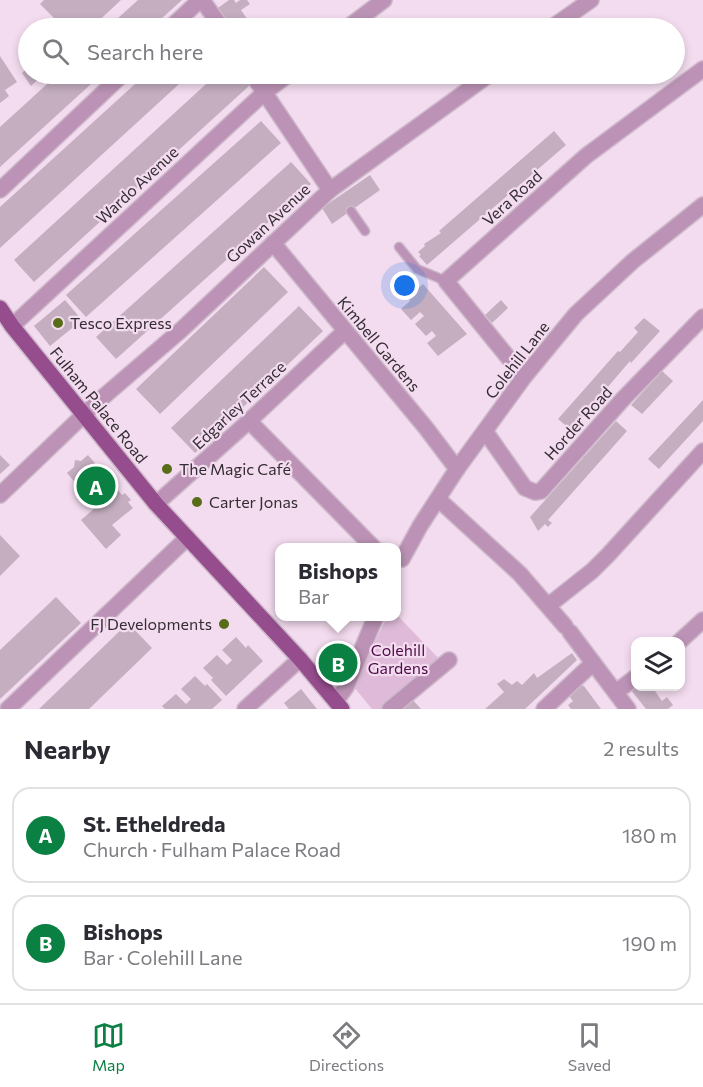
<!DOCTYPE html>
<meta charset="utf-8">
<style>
body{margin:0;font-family:Commissioner,sans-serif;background:#f2f2f3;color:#2b2b33}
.controls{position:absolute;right:18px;bottom:18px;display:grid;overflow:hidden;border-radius:12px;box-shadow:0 3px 9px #0003}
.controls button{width:54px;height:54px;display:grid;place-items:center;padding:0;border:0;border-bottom:2px solid #e1e1e2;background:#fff;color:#2b2b33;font:30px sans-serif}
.you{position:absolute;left:405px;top:286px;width:21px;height:21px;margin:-15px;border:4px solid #fff;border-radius:50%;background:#1a73e8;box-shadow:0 0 0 9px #1a73e833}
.badge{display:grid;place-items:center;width:39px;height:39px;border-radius:50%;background:#0b8043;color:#fff;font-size:20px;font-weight:700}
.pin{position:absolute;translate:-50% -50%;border:3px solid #fff;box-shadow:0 2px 6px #0006}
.popup{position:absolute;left:275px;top:543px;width:126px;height:78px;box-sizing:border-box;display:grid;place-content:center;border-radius:12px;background:#fff;filter:drop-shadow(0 2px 4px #0005);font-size:20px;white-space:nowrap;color:#7c7c81}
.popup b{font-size:22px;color:#2b2b33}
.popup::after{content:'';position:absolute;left:50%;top:100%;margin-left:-12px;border:12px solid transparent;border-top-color:#fff}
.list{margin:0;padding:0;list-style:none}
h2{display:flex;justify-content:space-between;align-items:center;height:78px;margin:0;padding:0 24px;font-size:26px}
h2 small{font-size:20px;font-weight:400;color:#7c7c81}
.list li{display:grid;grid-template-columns:39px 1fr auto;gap:18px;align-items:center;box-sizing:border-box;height:96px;margin:0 12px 12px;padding:0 12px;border:2px solid #e1e1e2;border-radius:18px}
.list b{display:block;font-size:22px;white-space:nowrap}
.list p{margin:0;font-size:20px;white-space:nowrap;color:#7c7c81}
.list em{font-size:20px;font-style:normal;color:#7c7c81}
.icon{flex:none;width:33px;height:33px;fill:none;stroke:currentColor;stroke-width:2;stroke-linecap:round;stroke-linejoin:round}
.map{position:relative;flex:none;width:703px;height:709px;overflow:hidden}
.search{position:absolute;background:#fff;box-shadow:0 3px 9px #0003;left:18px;right:18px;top:18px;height:66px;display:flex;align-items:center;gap:15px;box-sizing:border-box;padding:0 21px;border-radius:33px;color:#7c7c81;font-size:22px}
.sheet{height:294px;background:#fff}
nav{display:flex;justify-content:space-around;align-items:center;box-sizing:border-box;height:84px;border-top:2px solid #e1e1e2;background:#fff;font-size:16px;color:#7c7c81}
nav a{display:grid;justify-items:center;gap:3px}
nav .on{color:#0b8043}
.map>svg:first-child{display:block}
</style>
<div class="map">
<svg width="703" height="709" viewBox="0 0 703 709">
<rect width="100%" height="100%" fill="#f3dcef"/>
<polygon fill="#dfbbd9" points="397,615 442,662 381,709 372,709 353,686 387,617 397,616"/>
<g fill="#c4aec0">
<polygon points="44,0 121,0 91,28 56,28 52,21 55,19 40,4"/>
<polygon points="138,0 182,0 151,28 107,28"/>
<polygon points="229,0 234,0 236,3 240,0 247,0 250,4 241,10 250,23 243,28 232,28 218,8"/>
<polygon points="0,56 17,82 5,90 9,96 0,103"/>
<polygon points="28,67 28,74 44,74 31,86 22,73"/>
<polygon points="58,74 102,74 0,167 0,127"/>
<polygon points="146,74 190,74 0,248 0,207"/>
<polygon points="217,74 240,74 250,85 34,282 14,260"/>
<polygon points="261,121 281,143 86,317 66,295"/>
<polygon points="554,131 566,145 427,265 419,256 421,255 418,252 425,246 424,244 441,233 439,231"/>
<polygon points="291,162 311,184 116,359 96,337"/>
<polygon points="370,175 380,190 332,224 322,208"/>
<polygon points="264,267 288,292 160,414 136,389"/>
<polygon points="423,284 467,334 438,356 427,343 436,336 432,331 426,336 415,324 424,316 420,312 411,320 401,309 410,301 408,298"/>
<polygon points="65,300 82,320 50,346 34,326"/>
<polygon points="501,300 508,308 492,323 485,315"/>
<polygon points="299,306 323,331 195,453 171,428"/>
<polygon points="644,318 660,331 631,363 630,361 571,430 558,419 618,351 620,352 638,332 634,328"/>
<polygon points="662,371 673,381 642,414 631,405"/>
<polygon points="703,400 703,421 659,469 648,459"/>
<polygon points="616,421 627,431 548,520 552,523 548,527 545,524 538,531 530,517"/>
<polygon points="0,455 10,465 0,474"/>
<polygon points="88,455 122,495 125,493 131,500 128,502 133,508 112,525 121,535 106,549 81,520 96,507 67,473 74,467 75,460 81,461"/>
<polygon points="0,535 20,556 0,576"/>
<polygon points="56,597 81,623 0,699 0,650"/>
<polygon points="128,623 152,648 89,709 39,709"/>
<polygon points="236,637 246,648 248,645 263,661 226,696 211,680 213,678 203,668 217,655 227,665 232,660 222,650"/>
<polygon points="572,653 577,660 525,709 485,709 504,692 497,684 504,679 512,685 517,681 522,685 534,673 537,678"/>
<polygon points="195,676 205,686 207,684 222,700 212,709 165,709 162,706 176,694 186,704 191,699 181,689"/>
<polygon points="579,685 584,686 601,709 571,709 568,705 573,701 569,696"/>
<polygon points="636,687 659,687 660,688 655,691 662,701 667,697 673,705 668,709 646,709 631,690"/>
<polygon points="301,689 317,709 289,709 284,703"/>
<polygon points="412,699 421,709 401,709"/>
</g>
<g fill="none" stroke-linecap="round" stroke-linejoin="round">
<g stroke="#cdb9ca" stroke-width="11">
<g id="service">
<polyline points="351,211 365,231"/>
<polyline points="399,247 417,269 446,281"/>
</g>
</g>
<g stroke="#cdb9ca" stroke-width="18">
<g id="minor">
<polyline points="202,0 222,28"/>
<polyline points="170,28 200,0"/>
<polyline points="347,28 384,0"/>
<polyline points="551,28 591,0"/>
<polyline points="252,74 330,190"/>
<polyline points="0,190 123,74"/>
<polyline points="273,243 426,428 457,469"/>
<polyline points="12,326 265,92 289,74"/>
<polyline points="524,377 446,281 586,156 703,69"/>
<polyline points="249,421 374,548"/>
<polyline points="485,431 525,488 535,492 541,491 623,399 703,317"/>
<polyline points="0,495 95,404 180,331 330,190 490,74"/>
<polyline points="438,499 520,574 565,626"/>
<polyline points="156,504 249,421 345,331"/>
<polyline points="402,559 420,526 457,469 524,377 576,314 633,261 703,205"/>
<polyline points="549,605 592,571 609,554 703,451"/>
<polyline points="570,632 628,709"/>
<polyline points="679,642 703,620"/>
<polyline points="616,692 636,677"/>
<polyline points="336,701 346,687 376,616"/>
<polyline points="8,709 187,538"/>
<polyline points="245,709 300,659"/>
<polyline points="390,709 449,660"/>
<polyline points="544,709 592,664"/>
</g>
</g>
<g stroke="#cdb9ca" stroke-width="18">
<polyline id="primary" points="0,308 12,326 156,504 300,659 342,709"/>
</g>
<use href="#service" stroke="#bc93b6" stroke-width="8"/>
<use href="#minor" stroke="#bc93b6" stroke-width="15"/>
<use href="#primary" stroke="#954d8d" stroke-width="15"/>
</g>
<g fill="#596c18" stroke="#f3dcef" stroke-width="2">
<circle cx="58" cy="323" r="6"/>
<circle cx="167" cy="469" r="6"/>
<circle cx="197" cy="502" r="6"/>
<circle cx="224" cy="624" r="6"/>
</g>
<g text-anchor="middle" stroke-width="4.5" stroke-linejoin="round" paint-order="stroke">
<g font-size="16" fill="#352d34" stroke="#f3dcef">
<text transform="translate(137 185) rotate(-43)" y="6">Wardo Avenue</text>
<text transform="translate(512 198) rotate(-42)" y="6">Vera Road</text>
<text transform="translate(268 223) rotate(-43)" y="6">Gowan Avenue</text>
<text transform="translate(379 344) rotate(50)" y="6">Kimbell Gardens</text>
<text transform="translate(517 360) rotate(-52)" y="6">Colehill Lane</text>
<text transform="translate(99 405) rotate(51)" y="6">Fulham Palace Road</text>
<text transform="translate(239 405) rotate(-43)" y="6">Edgarley Terrace</text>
<text transform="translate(578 423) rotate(-48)" y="6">Horder Road</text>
</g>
<g font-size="16" fill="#352d34" stroke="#f3dcef" text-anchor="start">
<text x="70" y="329">Tesco Express</text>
<text x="179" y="475">The Magic Café</text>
<text x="209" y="508">Carter Jonas</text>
<text x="212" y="630" text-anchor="end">FJ Developments</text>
</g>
<g font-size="16" fill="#4d0b48" stroke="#f3dcef">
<text x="398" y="656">Colehill<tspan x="398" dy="18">Gardens</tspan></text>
</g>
</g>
</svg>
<div class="controls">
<button><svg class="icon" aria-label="layers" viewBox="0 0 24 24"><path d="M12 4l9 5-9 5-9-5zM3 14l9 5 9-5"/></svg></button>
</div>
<div class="you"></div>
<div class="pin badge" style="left:96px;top:486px">A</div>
<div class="pin badge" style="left:338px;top:663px">B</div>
<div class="popup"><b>Bishops</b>Bar</div>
<div class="search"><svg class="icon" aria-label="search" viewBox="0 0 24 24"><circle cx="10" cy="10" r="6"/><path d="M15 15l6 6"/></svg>Search here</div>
</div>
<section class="sheet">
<h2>Nearby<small>2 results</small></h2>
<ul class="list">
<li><span class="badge">A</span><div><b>St. Etheldreda</b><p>Church · Fulham Palace Road</p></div><em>180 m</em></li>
<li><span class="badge">B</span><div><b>Bishops</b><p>Bar · Colehill Lane</p></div><em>190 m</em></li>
</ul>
</section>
<nav>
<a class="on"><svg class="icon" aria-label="map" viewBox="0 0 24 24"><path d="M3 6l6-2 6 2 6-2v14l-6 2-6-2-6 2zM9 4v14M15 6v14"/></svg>Map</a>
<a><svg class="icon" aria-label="directions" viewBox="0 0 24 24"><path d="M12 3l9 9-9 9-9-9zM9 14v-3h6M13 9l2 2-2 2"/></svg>Directions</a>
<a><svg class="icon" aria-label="saved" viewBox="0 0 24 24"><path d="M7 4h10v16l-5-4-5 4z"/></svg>Saved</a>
</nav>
